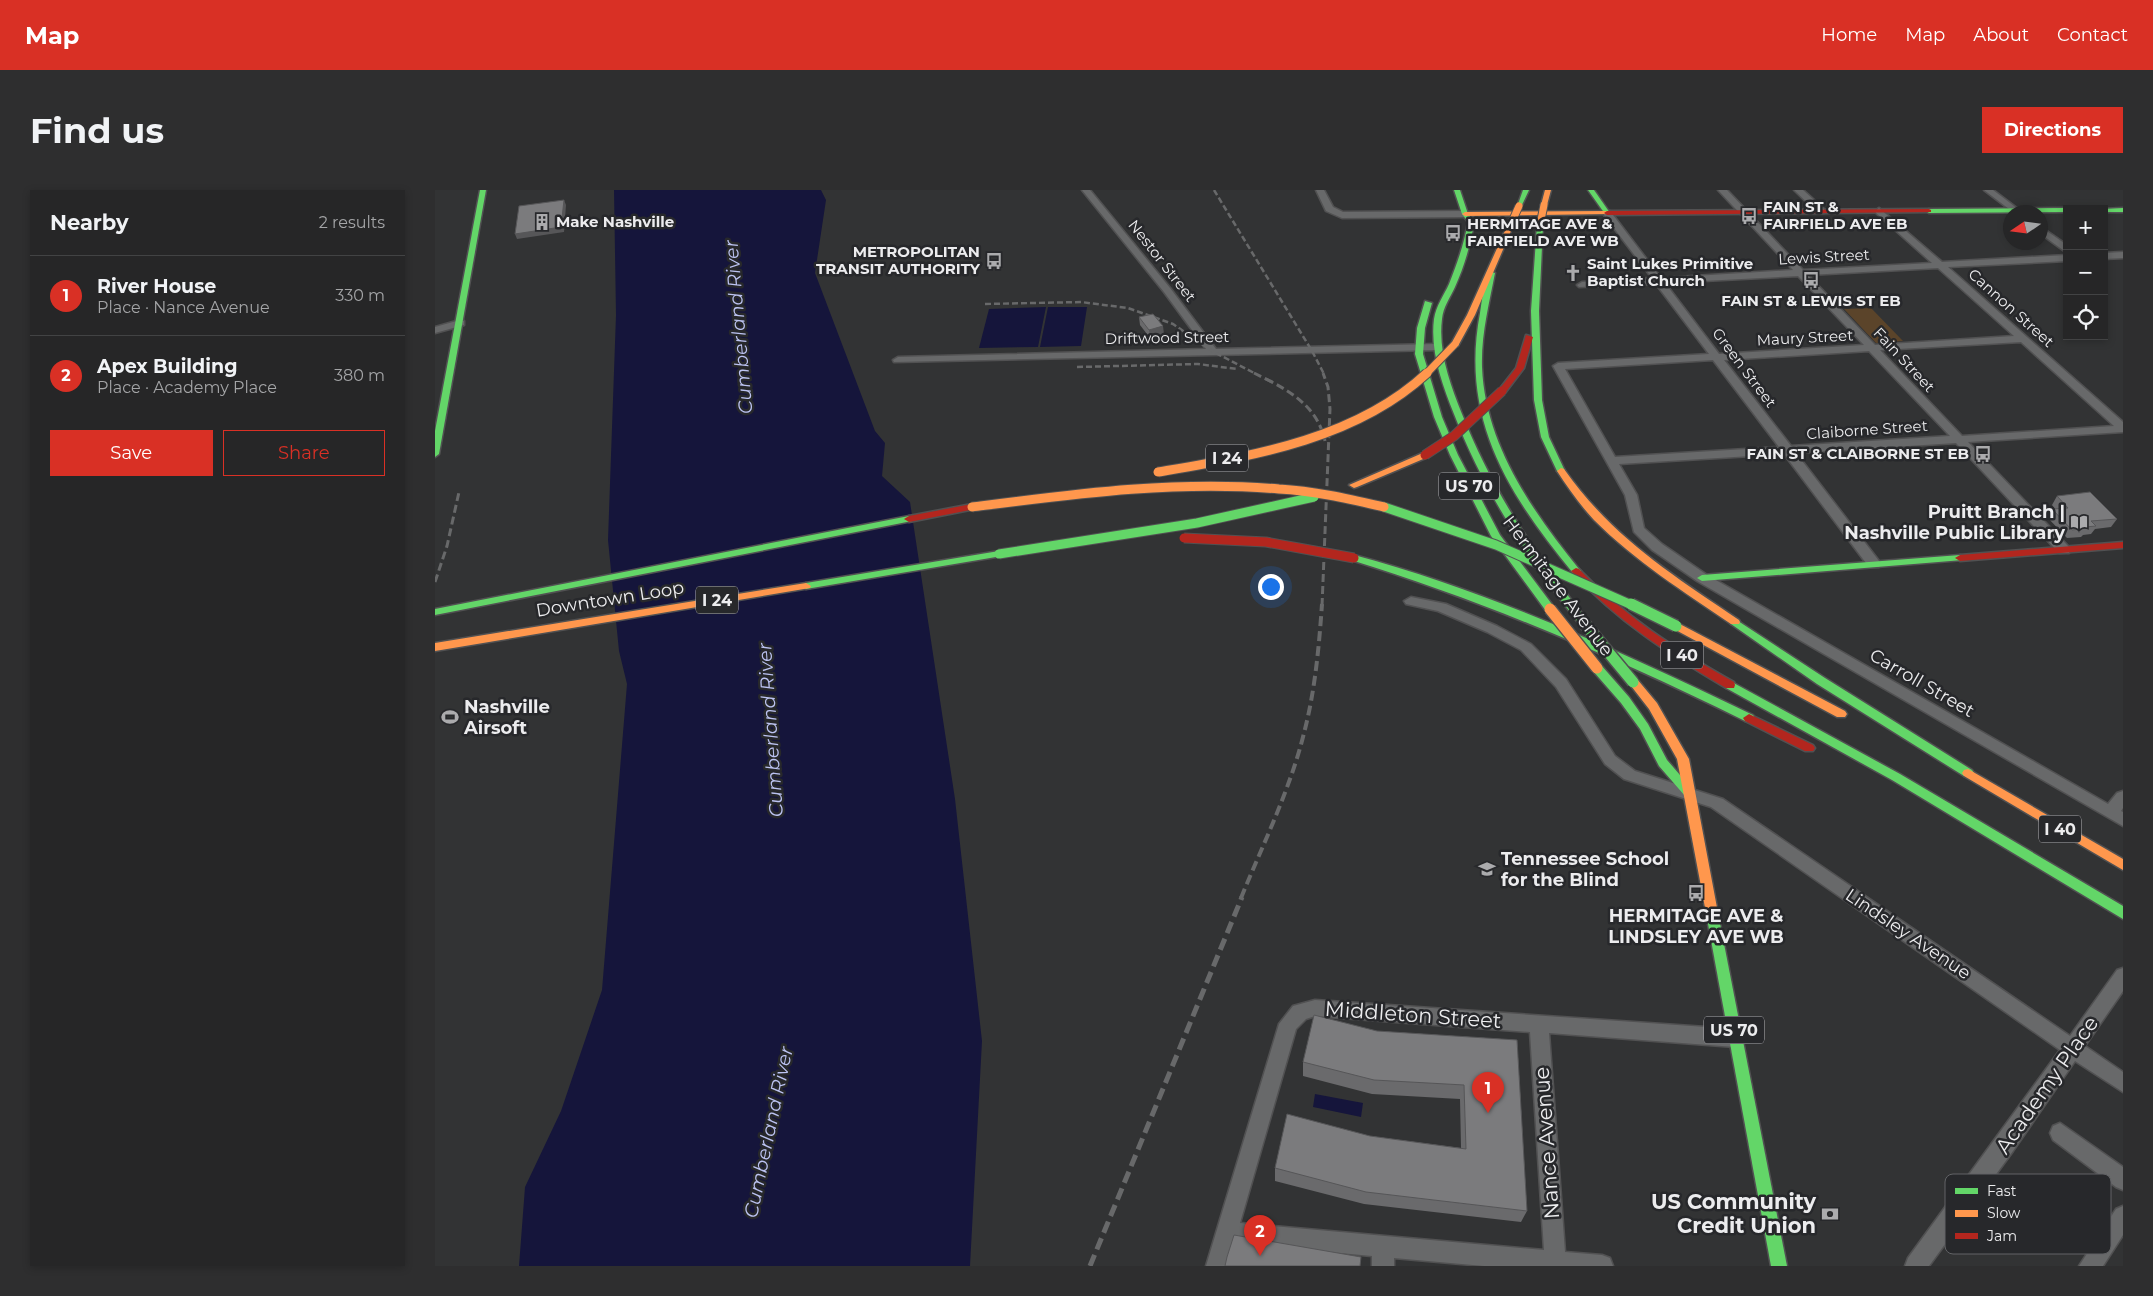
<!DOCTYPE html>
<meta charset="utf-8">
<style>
body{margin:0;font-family:Montserrat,sans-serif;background:#2e2e2f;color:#f1f3f6}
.controls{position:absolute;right:15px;top:15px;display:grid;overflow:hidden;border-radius:0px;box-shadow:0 2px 8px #0003}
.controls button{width:45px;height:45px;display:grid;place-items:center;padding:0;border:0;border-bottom:1px solid #424344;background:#262627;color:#f1f3f6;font:25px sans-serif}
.compass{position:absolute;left:1568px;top:15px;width:45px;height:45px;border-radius:50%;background:#262627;box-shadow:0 2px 8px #0003;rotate:257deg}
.you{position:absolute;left:835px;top:396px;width:18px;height:18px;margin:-12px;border:4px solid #fff;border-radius:50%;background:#1a73e8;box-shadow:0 0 0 8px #1a73e833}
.badge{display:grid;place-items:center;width:32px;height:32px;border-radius:50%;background:#d93025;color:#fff;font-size:16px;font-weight:700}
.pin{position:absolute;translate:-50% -41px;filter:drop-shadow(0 1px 2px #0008)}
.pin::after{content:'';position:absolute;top:26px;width:18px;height:15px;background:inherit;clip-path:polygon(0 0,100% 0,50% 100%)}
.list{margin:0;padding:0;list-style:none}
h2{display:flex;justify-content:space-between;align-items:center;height:65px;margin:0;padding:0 20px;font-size:21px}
h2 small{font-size:16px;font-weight:400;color:#a4a5a7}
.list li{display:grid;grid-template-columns:32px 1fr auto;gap:15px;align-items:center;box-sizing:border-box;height:80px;padding:0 20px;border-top:1px solid #424344}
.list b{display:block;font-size:19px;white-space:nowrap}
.list p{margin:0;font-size:16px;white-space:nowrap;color:#a4a5a7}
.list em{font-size:16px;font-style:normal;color:#a4a5a7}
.actions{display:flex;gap:10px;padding:15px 20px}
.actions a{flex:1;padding:11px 0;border:1px solid #d93025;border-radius:0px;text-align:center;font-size:18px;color:#d93025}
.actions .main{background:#d93025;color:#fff}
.icon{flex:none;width:28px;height:28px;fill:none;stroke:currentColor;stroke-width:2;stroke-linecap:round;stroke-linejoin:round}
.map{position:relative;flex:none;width:1688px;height:1076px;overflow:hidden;border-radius:0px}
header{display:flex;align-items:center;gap:30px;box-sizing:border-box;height:70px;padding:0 25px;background:#d93025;color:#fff}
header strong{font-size:24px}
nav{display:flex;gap:28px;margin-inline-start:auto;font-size:18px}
.intro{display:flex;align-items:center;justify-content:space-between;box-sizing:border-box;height:120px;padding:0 30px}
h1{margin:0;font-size:35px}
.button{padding:12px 22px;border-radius:0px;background:#d93025;color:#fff;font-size:18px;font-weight:700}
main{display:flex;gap:30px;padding:0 30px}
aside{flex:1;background:#262627;border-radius:0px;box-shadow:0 2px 8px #0003}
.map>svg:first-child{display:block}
</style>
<header>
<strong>Map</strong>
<nav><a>Home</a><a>Map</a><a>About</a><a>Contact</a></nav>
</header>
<div class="intro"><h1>Find us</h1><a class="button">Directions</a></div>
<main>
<aside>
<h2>Nearby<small>2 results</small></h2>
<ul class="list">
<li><span class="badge">1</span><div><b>River House</b><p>Place · Nance Avenue</p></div><em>330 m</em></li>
<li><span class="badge">2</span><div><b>Apex Building</b><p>Place · Academy Place</p></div><em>380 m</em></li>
</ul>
<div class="actions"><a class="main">Save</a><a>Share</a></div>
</aside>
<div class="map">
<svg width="1688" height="1076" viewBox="0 0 1688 1076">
<rect width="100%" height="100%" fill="#323334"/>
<polygon fill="#5b442a" points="1436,118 1468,151 1441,153 1409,119"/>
<g fill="#15153b">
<polygon points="179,0 386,0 391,10 380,83 440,241 450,253 447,286 475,312 520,609 547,851 535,1076 84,1076 90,997 126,921 167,800 192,494 184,461 173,350 181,125"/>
<polygon points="611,117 603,157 544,158 554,119"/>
<polygon points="613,117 652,117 646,156 605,157"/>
<polygon points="880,904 928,913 926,927 878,917"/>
</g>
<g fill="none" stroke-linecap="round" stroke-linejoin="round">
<g stroke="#515152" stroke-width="3">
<g id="street">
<polygon points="647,0 655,0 735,98 781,159 1002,154 1007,157 1002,160 459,172 458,170 463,167 771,159 729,102"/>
<polygon points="881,0 889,0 898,17 908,22 1030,21 1034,24 1030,27 907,28 891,21"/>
<path d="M1283 0H1292L1368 80 1497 73 1441 23 1440 21 1444 18 1507 72 1632 65V71L1513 77 1688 232V242L1533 252 1634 357 1635 360 1634 363H1624L1521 253 1361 263 1444 371 1446 374 1444 377H1434L1349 264 1184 274 1202 305 1209 338 1227 354 1272 385 1673 614 1682 603 1688 601V618L1686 621 1688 622V636L1262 391 1217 360 1199 342 1190 305 1118 176 1123 173 1274 164 1221 94 1144 97 1142 95 1147 92 1217 88 1169 25V21H1175L1226 88 1358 80ZM1503 78 1579 146 1440 155 1373 85ZM1363 86 1429 155 1284 164 1230 93ZM1586 152 1679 236 1527 246 1445 160ZM1434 161 1515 246 1356 256 1289 170ZM1278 170 1344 257 1180 267 1130 179Z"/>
<polygon points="1359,0 1368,0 1389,19 1389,23 1383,23"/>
<polygon points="1549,0 1558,0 1587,22 1578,22"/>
<polygon points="1606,37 1632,55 1632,63 1606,44"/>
<polygon points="1688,62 1688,68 1669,69 1669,63"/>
<polygon points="25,130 29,131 29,135 0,143 0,137"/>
<polygon points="976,407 1011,414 1062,436 1096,454 1131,489 1180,566 1200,581 1288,609 1635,846 1682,780 1688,778 1688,801 1650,856 1688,882 1688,902 1640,871 1578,961 1494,1076 1470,1076 1473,1068 1625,860 1276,617 1189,589 1170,574 1121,497 1086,460 1052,442 1003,421 971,414 969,411"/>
<path d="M880 810 1300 839 1307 842 1309 848 1307 854 1300 857 1114 843 1130 1062 1167 1065 1175 1068 1178 1076H1049L959 1068V1076H937V1066L799 1053 793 1076H771L844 834 858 816ZM880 826 1095 842 1109 1060 805 1033 861 839 871 829Z"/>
<polygon points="1625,933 1688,977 1688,1000 1681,997 1618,950 1615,943 1618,936"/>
<polygon points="1688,1016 1688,1045 1668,1076 1644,1076 1681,1019"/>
</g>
</g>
<g stroke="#515152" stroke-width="3">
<g id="fast">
<polygon points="45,0 51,0 4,264 0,267 0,241"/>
<path d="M1019 0H1025L1033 24 1039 32C1036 54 1029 77 1020 97 1015 108 1008 117 1007 129 1003 161 1015 194 1027 224 1057 300 1101 367 1153 431L1154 433 1153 435H1145C1094 370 1049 302 1019 224 1007 194 995 161 999 129 1001 116 1009 105 1014 94 1022 74 1029 54 1033 32L1027 24Z"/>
<polygon points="1088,0 1094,0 1086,17 1082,17"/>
<polygon points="1153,0 1159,0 1175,23 1174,24 1170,24"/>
<polygon points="1632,18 1634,19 1632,19 1632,22 1494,23 1491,21 1494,19"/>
<polygon points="1688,18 1688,22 1669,22 1669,19 1667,19"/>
<polygon points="1105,33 1108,35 1104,121 1107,210 1114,247 1130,281 1126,284 1122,281 1106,247 1099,210 1096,121 1102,35"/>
<path d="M1053 81 1060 83C1054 114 1046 145 1047 177 1050 254 1097 321 1144 379L1146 381 1144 383H1138C1073 304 1025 229 1045 123 1047 109 1049 94 1053 81Z"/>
<polygon points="990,111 997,113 990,138 988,164 1007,227 1023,265 1065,345 1119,417 1120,419 1119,421 1111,421 1056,346 1015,265 999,227 980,164 982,138"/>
<polygon points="474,326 477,327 477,331 0,425 0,419"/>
<polygon points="564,361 567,362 569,364 567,366 371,399 366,396 371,393"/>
<path d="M919 365C1057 402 1189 463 1318 525L1320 528 1314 532 1310 531C1182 468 1052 412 916 370L914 368Z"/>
<polygon points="1525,365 1528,366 1530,368 1528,370 1267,391 1262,388 1267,385"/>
<polygon points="1300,429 1390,488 1537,580 1539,583 1537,586 1529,586 1382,494 1296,434 1295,432"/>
<polygon points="1162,474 1166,475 1194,507 1213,534 1232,570 1258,600 1260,603 1258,606 1250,606 1224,576 1205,539 1186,513 1158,481 1157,478"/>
<polygon points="1295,491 1465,584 1688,716 1688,729 1457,590 1291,498 1290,495 1291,492"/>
<polygon points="1277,717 1282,719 1283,723 1352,1076 1336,1076 1271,723 1272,719"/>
</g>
</g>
<g stroke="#515152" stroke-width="3">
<g id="slow">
<polygon points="1110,0 1116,0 1112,15 1109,17 1106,15"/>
<polygon points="1172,21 1174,22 1174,24 1030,26 1027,24 1030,22"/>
<polygon points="1076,32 1079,34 1040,125 1023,156 1017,156 1016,154 1032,125 1073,34"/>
<polygon points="990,262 994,265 993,267 922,297 919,298 914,295"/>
<path d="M1126 278 1129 279C1177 347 1236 384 1304 430L1305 432 1304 434H1296C1249 402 1200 371 1159 330 1145 315 1133 298 1122 281Z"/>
<polygon points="371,393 376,396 375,398 0,461 0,453"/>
<polygon points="1241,432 1410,521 1412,524 1410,527 1402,527 1237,438 1236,436 1237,434"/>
<polygon points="1198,488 1202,489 1222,513 1254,569 1283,723 1282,727 1277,729 1272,727 1271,723 1242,569 1214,519 1193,492"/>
<polygon points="1533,579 1688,669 1688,680 1529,586 1527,583 1529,580"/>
</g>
</g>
<g stroke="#515152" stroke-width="3">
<g id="jam">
<polygon points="1494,19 1496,20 1496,22 1172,25 1169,23 1172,21"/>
<polygon points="1091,145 1098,147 1089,178 1070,203 1064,203 1063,201 1081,178"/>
<polygon points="537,314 540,315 540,319 474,332 469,329 474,326"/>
<polygon points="1688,352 1688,358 1525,371 1520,368 1525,365"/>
<path d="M1141 378 1144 379C1189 426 1242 460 1299 492L1300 495 1299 498H1291C1235 465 1182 431 1138 383L1136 381Z"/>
<polygon points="1314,524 1378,555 1380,558 1378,561 1370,561 1310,531 1308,528"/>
</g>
</g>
<use href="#street" fill="#68696a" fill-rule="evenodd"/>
<use href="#fast" fill="#63d668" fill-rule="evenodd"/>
<use href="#slow" fill="#ff974d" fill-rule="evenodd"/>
<use href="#jam" fill="#b3261e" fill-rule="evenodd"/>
<g stroke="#68696a" stroke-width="2.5" stroke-dasharray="6 3" stroke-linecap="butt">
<polyline points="779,0 877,161 889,184"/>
<polyline points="550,114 646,112 693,118 738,134 777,161 821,184"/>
<polyline points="642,177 763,174 802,179"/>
</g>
<g stroke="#68696a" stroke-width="3" stroke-dasharray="8 4" stroke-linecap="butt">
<polyline points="819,183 837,192"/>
<path d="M831 189C859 203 883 219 890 251"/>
<polyline points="0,392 12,356 24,302"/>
<polyline points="887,416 895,219 893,197 888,183"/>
</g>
<path stroke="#68696a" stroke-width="4" stroke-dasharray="10 5" stroke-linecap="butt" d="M806 708C828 654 855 600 869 543 880 501 884 457 887 414"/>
<polyline stroke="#68696a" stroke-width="5" stroke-dasharray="12 6" stroke-linecap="butt" points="655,1076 807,707"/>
<g stroke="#515152" stroke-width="11" stroke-linecap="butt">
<g id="fast-bridge-far1">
<polyline points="949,317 1061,355 1199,416"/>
<polyline points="564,364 762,333 879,307"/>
</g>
</g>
<g stroke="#515152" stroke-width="14" stroke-linecap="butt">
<g id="fast-bridge">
<polyline points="1196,414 1241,436"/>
<polyline points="1149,433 1198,492"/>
</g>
</g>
<g stroke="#515152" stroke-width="9" stroke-linecap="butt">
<g id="slow-bridge-far2">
<polyline points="1076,34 1084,16"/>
<polyline points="1105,35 1109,15"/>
<polyline points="991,184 1020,154"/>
</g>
</g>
<g stroke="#515152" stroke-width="11" stroke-linecap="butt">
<g id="slow-bridge-far1">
<path d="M723 282C816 266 920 250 992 183"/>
<path d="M537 317C639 304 741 290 844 299 880 301 914 309 949 317"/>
</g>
</g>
<g stroke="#515152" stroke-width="14" stroke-linecap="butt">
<polyline id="slow-bridge" points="1115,419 1162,478"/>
</g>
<g stroke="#515152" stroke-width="11" stroke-linecap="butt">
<g id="jam-bridge">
<polyline points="990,265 1019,246 1067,201"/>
<polyline points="749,348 831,352 919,368"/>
</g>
</g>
<use href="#fast-bridge-far1" stroke="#63d668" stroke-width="9"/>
<use href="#fast-bridge" stroke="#63d668" stroke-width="11"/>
<use href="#slow-bridge-far2" stroke="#ff974d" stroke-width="7"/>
<use href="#slow-bridge-far1" stroke="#ff974d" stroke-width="9"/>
<use href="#slow-bridge" stroke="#ff974d" stroke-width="11"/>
<use href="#jam-bridge" stroke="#b3261e" stroke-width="9"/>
</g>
<g fill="#6a6a6c">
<polygon points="704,127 729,144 715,148 705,135"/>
<polygon points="1622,306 1682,329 1676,337 1660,339 1656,344 1648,345 1646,347 1632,348 1612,327 1617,319 1620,319 1617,315"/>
<polygon points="942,841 1082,850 1092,1021 1086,1032 929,1014 840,991 840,978 935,946 1026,958 1025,909 937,904 868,886 868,872"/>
</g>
<g fill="#565658">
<polygon points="129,10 131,15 129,42 82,49 80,44"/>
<polygon points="728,136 729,144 715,148 714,140"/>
</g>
<g fill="#7b7b7d" stroke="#565658">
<polygon points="129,10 126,37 80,44 84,16"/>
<polygon points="718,124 728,136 714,140 704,127"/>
<polygon points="1655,302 1682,329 1656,331 1661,336 1650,337 1652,338 1637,340 1617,319 1633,318 1622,306"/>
<polygon points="879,825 942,841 1082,850 1092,1021 931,1002 840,978 852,924 935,946 1031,959 1029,895 939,890 868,872"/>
<polygon points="799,1045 926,1067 925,1076 790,1076 792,1067"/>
</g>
<defs>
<g id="bus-bare" transform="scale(1.35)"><path d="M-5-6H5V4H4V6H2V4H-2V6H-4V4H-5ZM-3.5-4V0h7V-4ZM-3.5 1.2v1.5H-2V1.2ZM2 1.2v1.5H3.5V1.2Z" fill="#ababad" stroke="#27282b" stroke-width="2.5" paint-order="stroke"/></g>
<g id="building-bare" transform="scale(1.35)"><path d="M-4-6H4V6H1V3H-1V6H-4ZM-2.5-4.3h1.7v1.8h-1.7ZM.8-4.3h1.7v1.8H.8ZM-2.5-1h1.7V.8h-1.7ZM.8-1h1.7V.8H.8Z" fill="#ababad" stroke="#27282b" stroke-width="2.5" paint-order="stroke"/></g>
<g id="church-bare" transform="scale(1.35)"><path d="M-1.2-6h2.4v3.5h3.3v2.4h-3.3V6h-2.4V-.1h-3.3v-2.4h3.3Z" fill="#ababad" stroke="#27282b" stroke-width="2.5" paint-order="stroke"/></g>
<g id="library-bare" transform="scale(1.35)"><path d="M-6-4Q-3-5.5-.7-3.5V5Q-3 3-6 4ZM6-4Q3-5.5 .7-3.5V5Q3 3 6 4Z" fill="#ababad" stroke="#27282b" stroke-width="2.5" paint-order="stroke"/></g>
<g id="stadium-bare" transform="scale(1.35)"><path d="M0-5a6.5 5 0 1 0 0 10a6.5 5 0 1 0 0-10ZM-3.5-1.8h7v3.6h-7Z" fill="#ababad" stroke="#27282b" stroke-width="2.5" paint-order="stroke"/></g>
<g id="school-bare" transform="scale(1.35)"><path d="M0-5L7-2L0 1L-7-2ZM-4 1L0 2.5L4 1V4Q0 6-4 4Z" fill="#ababad" stroke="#27282b" stroke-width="2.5" paint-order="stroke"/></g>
<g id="bank-bare" transform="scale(1.35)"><path d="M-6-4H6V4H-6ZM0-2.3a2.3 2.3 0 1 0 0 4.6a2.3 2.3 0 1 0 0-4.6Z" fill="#ababad" stroke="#27282b" stroke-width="2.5" paint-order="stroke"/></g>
</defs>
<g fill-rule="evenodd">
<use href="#bus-bare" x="1314" y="26"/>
<use href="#building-bare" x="107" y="32"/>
<use href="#bus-bare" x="1018" y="43"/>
<use href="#bus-bare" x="559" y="71"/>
<use href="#church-bare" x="1138" y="83"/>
<use href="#bus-bare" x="1376" y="90"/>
<use href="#bus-bare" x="1548" y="264"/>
<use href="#library-bare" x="1644" y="332"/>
<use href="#stadium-bare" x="15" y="527"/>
<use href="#school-bare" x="1052" y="679"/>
<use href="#bus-bare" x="1261" y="703"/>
<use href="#bank-bare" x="1395" y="1024"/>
</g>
<g text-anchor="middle" stroke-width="5" stroke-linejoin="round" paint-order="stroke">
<g font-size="15" font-weight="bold" fill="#ececee" stroke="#27282b" text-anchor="start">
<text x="1328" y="22">FAIN ST &amp;<tspan x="1328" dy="17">FAIRFIELD AVE EB</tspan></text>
<text x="121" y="37">Make Nashville</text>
<text x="1032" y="39">HERMITAGE AVE &amp;<tspan x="1032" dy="17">FAIRFIELD AVE WB</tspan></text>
<text x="545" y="67" text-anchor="end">METROPOLITAN<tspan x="545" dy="17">TRANSIT AUTHORITY</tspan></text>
<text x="1152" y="79">Saint Lukes Primitive<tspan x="1152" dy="17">Baptist Church</tspan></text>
<text x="1376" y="116" text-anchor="middle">FAIN ST &amp; LEWIS ST EB</text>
<text x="1534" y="269" text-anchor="end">FAIN ST &amp; CLAIBORNE ST EB</text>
</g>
<g font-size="15" fill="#ececee" stroke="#27282b">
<text transform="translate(1389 67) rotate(-3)" y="5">Lewis Street</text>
<text transform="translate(727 71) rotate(52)" y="5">Nestor Street</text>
<text transform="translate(1576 118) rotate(42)" y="5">Cannon Street</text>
<text transform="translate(732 148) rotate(-1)" y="5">Driftwood Street</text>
<text transform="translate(1370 148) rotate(-3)" y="5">Maury Street</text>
<text transform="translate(1469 170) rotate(47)" y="5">Fain Street</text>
<text transform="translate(1309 178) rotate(53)" y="5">Green Street</text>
<text transform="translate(1432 240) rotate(-4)" y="5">Claiborne Street</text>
</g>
<g fill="#27282b" stroke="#b1b1b4" stroke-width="1">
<rect x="771" y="254.5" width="42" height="27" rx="4"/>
<rect x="1004" y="282.5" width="60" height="27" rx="4"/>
<rect x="261" y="396.5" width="42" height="27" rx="4"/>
<rect x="1226" y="451.5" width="42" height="27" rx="4"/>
<rect x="1604" y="625.5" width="42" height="27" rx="4"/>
<rect x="1269" y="826.5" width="60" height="27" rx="4"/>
</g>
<g font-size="16" font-weight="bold" fill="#ececee">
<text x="792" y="274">I 24</text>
<text x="1034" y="302">US 70</text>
<text x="282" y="416">I 24</text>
<text x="1247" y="471">I 40</text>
<text x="1625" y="645">I 40</text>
<text x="1299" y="846">US 70</text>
</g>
<g font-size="18" font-weight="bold" fill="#ececee" stroke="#27282b" text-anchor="start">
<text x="1630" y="328" text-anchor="end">Pruitt Branch |<tspan x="1630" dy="21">Nashville Public Library</tspan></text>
<text x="29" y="523">Nashville<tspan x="29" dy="21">Airsoft</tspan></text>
<text x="1066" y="675">Tennessee School<tspan x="1066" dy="21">for the Blind</tspan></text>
<text x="1261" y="732" text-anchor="middle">HERMITAGE AVE &amp;<tspan x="1261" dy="21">LINDSLEY AVE WB</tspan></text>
</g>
<g font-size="18" fill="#ececee" stroke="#27282b">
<text transform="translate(1123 396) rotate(53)" y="6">Hermitage Avenue</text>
<text transform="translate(175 409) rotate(-9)" y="6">Downtown Loop</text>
<text transform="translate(1487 493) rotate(30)" y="6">Carroll Street</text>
<text transform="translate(1473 744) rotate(34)" y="6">Lindsley Avenue</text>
</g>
<g font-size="19" font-style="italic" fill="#bcc3f2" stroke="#27282b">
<text transform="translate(303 137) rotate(-95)" y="7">Cumberland River</text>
<text transform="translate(335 540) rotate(-94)" y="7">Cumberland River</text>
<text transform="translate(333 942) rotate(-78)" y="7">Cumberland River</text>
</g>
<g font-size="21" fill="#ececee" stroke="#27282b">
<text transform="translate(978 825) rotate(4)" y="7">Middleton Street</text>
<text transform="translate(1612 895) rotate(-55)" y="7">Academy Place</text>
<text transform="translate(1112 953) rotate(-94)" y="7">Nance Avenue</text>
</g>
<g font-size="21" font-weight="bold" fill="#ececee" stroke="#27282b" text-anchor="end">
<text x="1381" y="1019">US Community<tspan x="1381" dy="24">Credit Union</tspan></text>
</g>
</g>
<rect x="1510" y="984" width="166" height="80" rx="8" fill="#27282b" stroke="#626366" stroke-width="1"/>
<rect x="1520" y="998" width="23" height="6" fill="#63d668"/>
<rect x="1520" y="1020" width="23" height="7" fill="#ff974d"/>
<rect x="1520" y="1043" width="23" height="6" fill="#b3261e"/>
<g font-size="14" fill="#ececee">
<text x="1552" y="1006">Fast</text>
<text x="1552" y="1028">Slow</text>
<text x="1552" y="1051">Jam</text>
</g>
</svg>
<div class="controls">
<button>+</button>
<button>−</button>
<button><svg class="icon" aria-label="locate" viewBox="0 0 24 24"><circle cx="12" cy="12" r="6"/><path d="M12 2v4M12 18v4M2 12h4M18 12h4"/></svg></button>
</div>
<svg class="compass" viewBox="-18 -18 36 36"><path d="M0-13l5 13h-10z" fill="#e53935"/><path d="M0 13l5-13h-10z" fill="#a4a5a7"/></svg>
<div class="you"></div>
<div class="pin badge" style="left:1053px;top:923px">1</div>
<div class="pin badge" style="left:825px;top:1066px">2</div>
</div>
</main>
